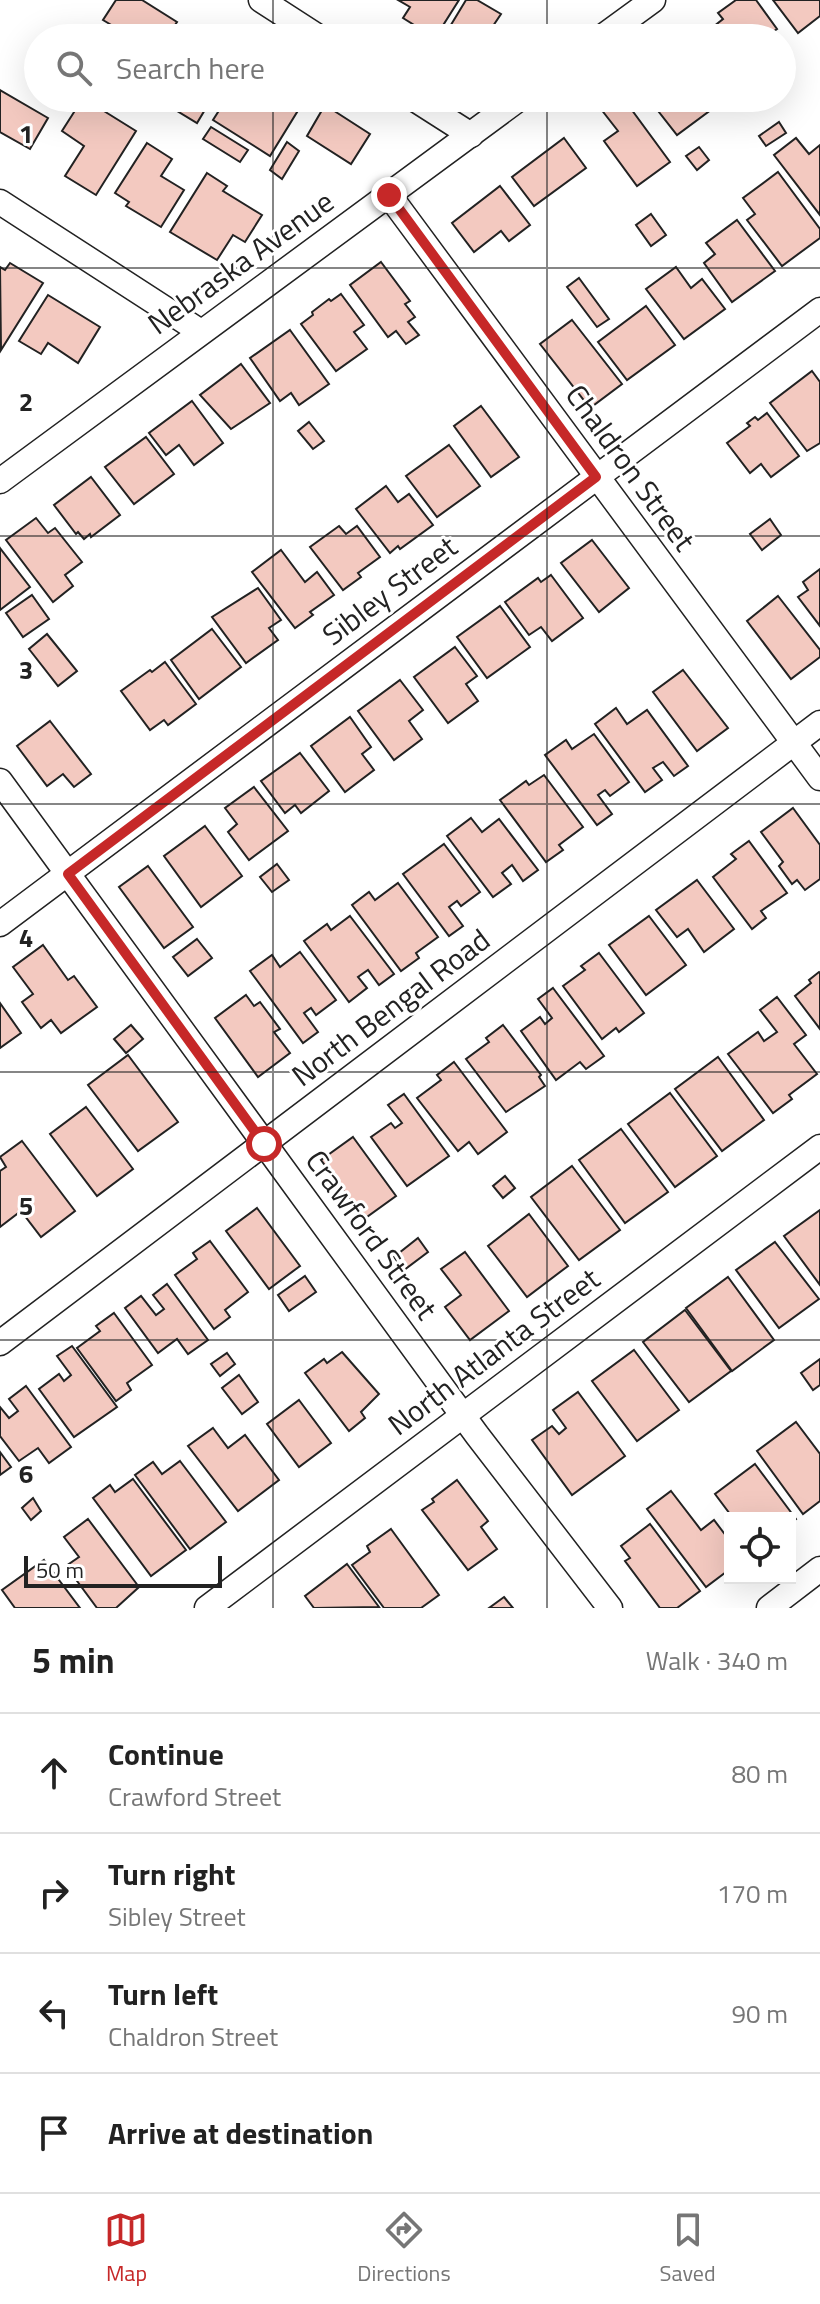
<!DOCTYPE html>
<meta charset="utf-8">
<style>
body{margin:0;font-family:"Titillium Web",sans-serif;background:#f6f6f6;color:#222}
.controls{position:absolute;right:24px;bottom:24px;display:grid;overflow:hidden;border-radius:0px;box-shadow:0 8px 32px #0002}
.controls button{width:72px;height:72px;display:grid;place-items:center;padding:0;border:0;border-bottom:2px solid #e0e0e0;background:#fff;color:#222;font:40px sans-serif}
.scale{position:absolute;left:24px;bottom:20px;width:198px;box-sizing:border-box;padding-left:8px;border:4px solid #222;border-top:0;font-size:22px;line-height:28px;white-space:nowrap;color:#222;-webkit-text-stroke:6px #fff;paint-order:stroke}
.stop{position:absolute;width:24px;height:24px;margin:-18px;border:6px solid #c62828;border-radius:50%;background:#fff}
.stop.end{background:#c62828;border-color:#fff;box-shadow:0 2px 8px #0008}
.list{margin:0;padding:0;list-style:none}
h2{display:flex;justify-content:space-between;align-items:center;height:104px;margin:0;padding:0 32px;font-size:34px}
h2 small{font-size:26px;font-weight:400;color:#767676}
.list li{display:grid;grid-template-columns:52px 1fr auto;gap:24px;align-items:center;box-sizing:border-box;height:120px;padding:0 32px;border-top:2px solid #e0e0e0}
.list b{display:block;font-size:30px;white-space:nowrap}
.list p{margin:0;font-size:26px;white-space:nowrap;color:#767676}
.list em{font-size:26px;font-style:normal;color:#767676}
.icon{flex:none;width:44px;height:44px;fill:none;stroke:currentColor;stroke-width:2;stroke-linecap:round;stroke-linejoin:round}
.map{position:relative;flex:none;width:820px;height:1608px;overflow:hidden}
.search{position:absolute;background:#fff;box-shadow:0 8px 32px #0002;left:24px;right:24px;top:24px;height:88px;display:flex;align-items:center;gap:20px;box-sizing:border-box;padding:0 28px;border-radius:44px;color:#767676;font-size:30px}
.sheet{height:584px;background:#fff}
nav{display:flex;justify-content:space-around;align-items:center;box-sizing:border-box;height:112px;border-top:2px solid #e0e0e0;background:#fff;font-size:22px;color:#767676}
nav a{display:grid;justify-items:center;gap:4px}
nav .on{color:#c62828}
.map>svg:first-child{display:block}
</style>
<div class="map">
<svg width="820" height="1608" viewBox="0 0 820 1608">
<rect width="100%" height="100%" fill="#fff"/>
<g fill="#f3c9c0" stroke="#222" stroke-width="2">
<polygon points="116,0 142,0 177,22 166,38 133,38 103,20"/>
<polygon points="398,0 459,0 435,38 403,18 410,7"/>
<polygon points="466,0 477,0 501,14 493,26 509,38 443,38"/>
<polygon points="736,0 756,0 777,29 764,38 699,38 723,19 718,13"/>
<polygon points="773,0 820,0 820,16 798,33"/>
<polygon points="0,90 48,118 30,149 0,132"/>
<polygon points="83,98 136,131 96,195 65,176 84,146 62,131"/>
<polygon points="158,98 161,101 154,109 137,99"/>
<polygon points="168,98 212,98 197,123 164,103"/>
<polygon points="227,98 292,98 302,104 270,156 213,120"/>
<polygon points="605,98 623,98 670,162 637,186 604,141 618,131 597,104"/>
<polygon points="648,98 727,98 677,135"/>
<polygon points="325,105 370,134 351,164 307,136"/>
<polygon points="779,122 786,133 766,146 759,136"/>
<polygon points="211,127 248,150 240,162 203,139"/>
<polygon points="564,138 586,168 534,206 512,177"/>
<polygon points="796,138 809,154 820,145 820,215 774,155"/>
<polygon points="287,142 299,151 282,179 270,170"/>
<polygon points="147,143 172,159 161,176 184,190 161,227 126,206 129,202 115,193"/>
<polygon points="699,147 709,160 697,170 686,156"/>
<polygon points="778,172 820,229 820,238 782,266 747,220 755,214 743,198"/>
<polygon points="207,173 227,186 223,191 262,215 245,242 233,235 217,260 170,232"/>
<polygon points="500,186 530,225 509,241 501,231 474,252 452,223"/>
<polygon points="651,214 666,235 651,246 636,225"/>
<polygon points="737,220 775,271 732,302 704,263 715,254 706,243"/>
<polygon points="381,262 410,301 405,304 415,317 408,322 419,335 406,344 396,331 388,337 350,285"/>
<polygon points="10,263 43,283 1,350 0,267 5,270"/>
<polygon points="676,267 691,288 702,279 725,309 684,339 646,289"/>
<polygon points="579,278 609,319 597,327 567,287"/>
<polygon points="341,294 364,325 354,332 367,349 336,371 301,324 313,315 312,312 329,299 331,301"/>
<polygon points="48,295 100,327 78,363 48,343 41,354 19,341"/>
<polygon points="646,306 675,345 627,380 598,342"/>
<polygon points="572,320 622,384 590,408 540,344"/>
<polygon points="290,330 329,384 299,405 291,393 280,401 250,358"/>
<polygon points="241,364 270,403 231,429 200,395"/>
<polygon points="812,371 820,382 820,443 807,451 770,403"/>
<polygon points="192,401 223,443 194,465 179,445 166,455 149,433"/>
<polygon points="481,406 519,457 491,477 454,426"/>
<polygon points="767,413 799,456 771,477 761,464 750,473 727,443 750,426 747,423 755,417 758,420"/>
<polygon points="309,422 324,441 313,449 298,431"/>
<polygon points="146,437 174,474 134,504 105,467"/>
<polygon points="449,445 480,486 437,517 406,476"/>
<polygon points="91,477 120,515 91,537 90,534 84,539 78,532 76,534 54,505"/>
<polygon points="386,486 398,502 409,494 433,525 400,549 398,546 390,553 356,509"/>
<polygon points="36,518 48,533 55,528 82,562 65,575 73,586 53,602 6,540"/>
<polygon points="770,519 781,535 762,550 750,534"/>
<polygon points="339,526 346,534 357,526 380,557 358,573 361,577 343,590 310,547"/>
<polygon points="592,540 629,588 599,612 561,563"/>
<polygon points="0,548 30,587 0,610"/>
<polygon points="281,550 305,582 317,572 334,595 310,612 313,615 295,628 252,572"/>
<polygon points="820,569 820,626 798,597 808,590 803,582"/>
<polygon points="551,575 583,618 552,641 541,627 529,635 505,602 538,578 541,582"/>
<polygon points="258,588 281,620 269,628 278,640 246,663 212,617"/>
<polygon points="32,595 49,619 23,637 6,613"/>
<polygon points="778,596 820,650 820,657 791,679 747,621"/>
<polygon points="500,606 530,647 487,678 457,637"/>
<polygon points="212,629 241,667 199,699 171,660"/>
<polygon points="47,634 77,671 58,686 29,649"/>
<polygon points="455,647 477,676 466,684 478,701 448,723 414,677"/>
<polygon points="165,662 196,704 168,725 164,720 150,730 121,691 150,670 152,672"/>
<polygon points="683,670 728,728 697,751 653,692"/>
<polygon points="400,680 423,710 409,721 422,739 394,760 358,711"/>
<polygon points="616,708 627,724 647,710 688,766 674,776 663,762 653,768 662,780 645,792 595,724"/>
<polygon points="350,717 371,747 362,754 374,770 345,792 311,746"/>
<polygon points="50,721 91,774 74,787 63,774 47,786 17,746"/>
<polygon points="594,734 629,782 610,796 605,790 598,795 612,814 597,825 545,755 566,740 572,749"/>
<polygon points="300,753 329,791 301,813 295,805 285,813 261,781"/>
<polygon points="544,775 583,827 559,845 563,850 546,862 500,800 526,781 529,785"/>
<polygon points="254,787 288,831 249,860 228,832 237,824 225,808"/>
<polygon points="793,808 820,845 820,879 805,890 797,880 792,884 779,866 783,862 761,832"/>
<polygon points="471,818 482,832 499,819 538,870 523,881 512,865 502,873 511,884 493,897 447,836"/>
<polygon points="205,826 242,876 201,907 164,856"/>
<polygon points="749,841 787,893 761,911 766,918 752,929 713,877 736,859 731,854"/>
<polygon points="444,844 480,892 461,906 457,901 449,907 463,926 449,936 403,874"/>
<polygon points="277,864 289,880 272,892 260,877"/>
<polygon points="148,866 193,927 164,948 119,887"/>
<polygon points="697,880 734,929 704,952 688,929 677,937 656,910"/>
<polygon points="398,883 438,937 416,953 419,958 401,971 352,905 369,892 375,900"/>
<polygon points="350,916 394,974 379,985 368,970 358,977 367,988 349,1002 304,941 327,924 331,930"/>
<polygon points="649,916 686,965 646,995 609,945"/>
<polygon points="197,939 212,958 188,976 173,957"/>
<polygon points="43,945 68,980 74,976 97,1007 61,1033 51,1020 41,1028 22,1002 33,994 13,967"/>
<polygon points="300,952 336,1000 316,1015 311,1008 304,1013 318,1032 303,1043 250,971 272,955 280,967"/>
<polygon points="599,953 644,1013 619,1032 616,1028 602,1039 563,986 585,970 581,966"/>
<polygon points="819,972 820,973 820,1029 795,996 811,983 809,980"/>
<polygon points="553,988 604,1056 586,1069 580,1062 556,1080 521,1031 540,1017 545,1024 552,1018 538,999"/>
<polygon points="246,995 254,1006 260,1002 280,1029 274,1032 290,1053 258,1077 215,1018"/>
<polygon points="777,997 806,1035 794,1044 817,1074 789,1095 792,1099 773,1113 728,1054 758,1032 764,1041 777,1032 760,1010"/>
<polygon points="0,1003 21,1033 0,1048"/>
<polygon points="131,1025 143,1039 126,1053 114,1039"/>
<polygon points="503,1025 541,1075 539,1077 545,1086 506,1112 466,1059 489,1042 486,1038"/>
<polygon points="128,1055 178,1122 138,1151 88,1085"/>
<polygon points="718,1057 764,1120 722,1151 675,1089"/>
<polygon points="454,1062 507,1132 478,1154 469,1142 458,1151 417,1098 441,1080 437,1075"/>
<polygon points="670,1093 717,1156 675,1187 628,1124"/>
<polygon points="404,1094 449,1156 407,1186 371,1137 391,1123 395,1128 402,1123 388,1105"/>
<polygon points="86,1107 133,1169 97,1196 50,1134"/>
<polygon points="621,1129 668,1192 625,1223 579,1160"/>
<polygon points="353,1137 396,1196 364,1219 321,1160"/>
<polygon points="22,1141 75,1211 41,1237 21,1211 0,1227 0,1171 6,1167 0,1157"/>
<polygon points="572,1166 620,1230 579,1260 531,1197"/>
<polygon points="505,1176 515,1188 503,1198 493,1186"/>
<polygon points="257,1208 300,1266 269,1289 226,1231"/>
<polygon points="820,1210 820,1285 784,1236"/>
<polygon points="529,1214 568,1266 527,1297 488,1246"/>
<polygon points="418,1238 428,1252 404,1270 394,1257"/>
<polygon points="210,1241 248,1292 225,1310 230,1317 214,1329 175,1275 197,1259 193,1253"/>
<polygon points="775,1242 819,1299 779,1328 736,1270"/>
<polygon points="465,1252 509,1311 470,1340 445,1307 461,1295 441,1269"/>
<polygon points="305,1276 316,1292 289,1311 278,1295"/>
<polygon points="728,1277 774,1340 732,1371 686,1308"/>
<polygon points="167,1284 208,1340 188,1354 177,1339 158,1353 125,1308 141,1296 156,1315 164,1309 153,1295"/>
<polygon points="685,1310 731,1371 689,1402 643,1342"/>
<polygon points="114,1313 152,1365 127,1383 131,1390 116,1401 77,1348 100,1331 96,1326"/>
<polygon points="72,1346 117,1407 74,1437 39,1389 59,1374 64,1381 71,1375 57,1356"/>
<polygon points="634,1350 679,1410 637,1441 592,1381"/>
<polygon points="342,1352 379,1394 361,1412 365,1418 349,1431 305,1373 324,1359 327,1363"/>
<polygon points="227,1353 235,1364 220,1376 211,1364"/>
<polygon points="820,1359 820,1385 813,1390 801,1373"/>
<polygon points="239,1375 258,1402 242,1414 222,1388"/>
<polygon points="26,1386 71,1447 49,1463 38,1448 19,1461 0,1436 0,1407 9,1418 18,1411 9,1399"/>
<polygon points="578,1392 625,1456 572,1495 532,1440 552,1426 559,1434 566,1428 553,1410"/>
<polygon points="299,1400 331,1443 299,1467 267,1424"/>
<polygon points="796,1422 820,1454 820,1501 803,1514 757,1451"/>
<polygon points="213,1428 228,1448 245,1435 279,1480 238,1511 188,1446"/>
<polygon points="0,1452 11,1467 0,1475"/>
<polygon points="180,1461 226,1522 190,1549 135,1475 153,1462 162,1474"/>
<polygon points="755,1464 796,1519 790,1524 790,1518 733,1518 715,1494"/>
<polygon points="133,1479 186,1550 151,1576 93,1498 110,1485 115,1492"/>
<polygon points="457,1480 488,1521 481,1527 497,1549 468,1570 422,1510 434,1502 432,1499"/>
<polygon points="671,1491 701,1530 714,1520 730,1541 730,1569 706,1587 647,1509"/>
<polygon points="33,1498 41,1511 31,1520 22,1508"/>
<polygon points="88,1519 139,1587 116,1608 97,1608 66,1566 79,1557 64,1537"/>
<polygon points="650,1524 700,1591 677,1608 660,1608 625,1561 630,1558 621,1546"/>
<polygon points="391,1529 439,1595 421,1608 384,1608 352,1565 370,1552 367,1546"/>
<polygon points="44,1560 80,1608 15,1608 2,1590"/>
<polygon points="347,1564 379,1607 314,1608 305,1596"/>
<polygon points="504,1597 513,1608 489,1608"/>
</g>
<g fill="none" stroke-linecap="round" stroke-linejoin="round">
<g stroke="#222" stroke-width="27">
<g id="minor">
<polyline points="261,0 320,38"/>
<polyline points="601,38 653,0"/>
<polyline points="413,98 471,135"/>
<polyline points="389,195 820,778"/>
<polyline points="0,202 201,332"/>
<polyline points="0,481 520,98"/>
<polyline points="0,781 477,1435 610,1608"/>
<polyline points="0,924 820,310"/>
<polyline points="0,1343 820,723"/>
<polyline points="207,1608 820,1147"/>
<polyline points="769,1608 820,1569"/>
</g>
</g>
<use href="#minor" stroke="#fff" stroke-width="24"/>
</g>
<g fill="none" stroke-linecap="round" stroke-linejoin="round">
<polyline stroke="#c62828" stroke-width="10" points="264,1144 68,874 596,477 389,195"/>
</g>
<path fill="none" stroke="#222" stroke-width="2" stroke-opacity="0.55" d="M273 0V38M547 0V38M273 98V1608M547 98V1608M0 268H820M0 536H820M0 804H820M0 1072H820M0 1340H820"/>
<g text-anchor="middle" stroke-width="6" stroke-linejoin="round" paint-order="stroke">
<g font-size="30" fill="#222" stroke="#fff">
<text transform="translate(241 263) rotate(-36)" y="10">Nebraska Avenue</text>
<text transform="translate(630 468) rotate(54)" y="10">Chaldron Street</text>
<text transform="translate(390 591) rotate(-37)" y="10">Sibley Street</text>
<text transform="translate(391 1008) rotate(-37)" y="10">North Bengal Road</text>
<text transform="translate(371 1235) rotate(54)" y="10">Crawford Street</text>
<text transform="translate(494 1352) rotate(-37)" y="10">North Atlanta Street</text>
</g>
</g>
<g font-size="26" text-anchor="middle" font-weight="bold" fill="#222" stroke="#fff" stroke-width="6" stroke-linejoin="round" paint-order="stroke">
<text x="26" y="143">1</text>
<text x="26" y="411">2</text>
<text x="26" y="679">3</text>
<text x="26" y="947">4</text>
<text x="26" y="1215">5</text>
<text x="26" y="1483">6</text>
</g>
</svg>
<div class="controls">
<button><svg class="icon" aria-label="locate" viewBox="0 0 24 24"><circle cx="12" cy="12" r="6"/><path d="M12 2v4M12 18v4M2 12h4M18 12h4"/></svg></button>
</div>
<div class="scale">50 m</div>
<div class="stop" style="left:264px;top:1144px"></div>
<div class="stop end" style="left:389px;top:195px"></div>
<div class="search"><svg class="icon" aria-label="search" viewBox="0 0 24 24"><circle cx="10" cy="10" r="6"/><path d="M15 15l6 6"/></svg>Search here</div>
</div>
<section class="sheet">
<h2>5 min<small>Walk · 340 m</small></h2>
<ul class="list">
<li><svg class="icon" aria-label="ahead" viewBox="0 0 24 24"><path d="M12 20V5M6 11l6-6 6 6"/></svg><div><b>Continue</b><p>Crawford Street</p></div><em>80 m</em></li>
<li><svg class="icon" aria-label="right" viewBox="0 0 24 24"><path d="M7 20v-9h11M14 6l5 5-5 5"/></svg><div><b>Turn right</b><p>Sibley Street</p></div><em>170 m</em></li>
<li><svg class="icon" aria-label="left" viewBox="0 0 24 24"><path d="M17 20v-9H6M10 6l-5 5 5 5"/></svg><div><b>Turn left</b><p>Chaldron Street</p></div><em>90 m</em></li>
<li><svg class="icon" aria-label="arrive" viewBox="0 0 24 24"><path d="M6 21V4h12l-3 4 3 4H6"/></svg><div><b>Arrive at destination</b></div></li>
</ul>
</section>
<nav>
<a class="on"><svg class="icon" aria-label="map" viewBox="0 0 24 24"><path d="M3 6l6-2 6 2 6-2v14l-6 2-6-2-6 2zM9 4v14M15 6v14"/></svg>Map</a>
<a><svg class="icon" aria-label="directions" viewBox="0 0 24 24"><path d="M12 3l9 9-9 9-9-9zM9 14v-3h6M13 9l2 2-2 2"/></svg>Directions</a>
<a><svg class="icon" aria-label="saved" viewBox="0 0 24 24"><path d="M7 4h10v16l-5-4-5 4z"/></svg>Saved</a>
</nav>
